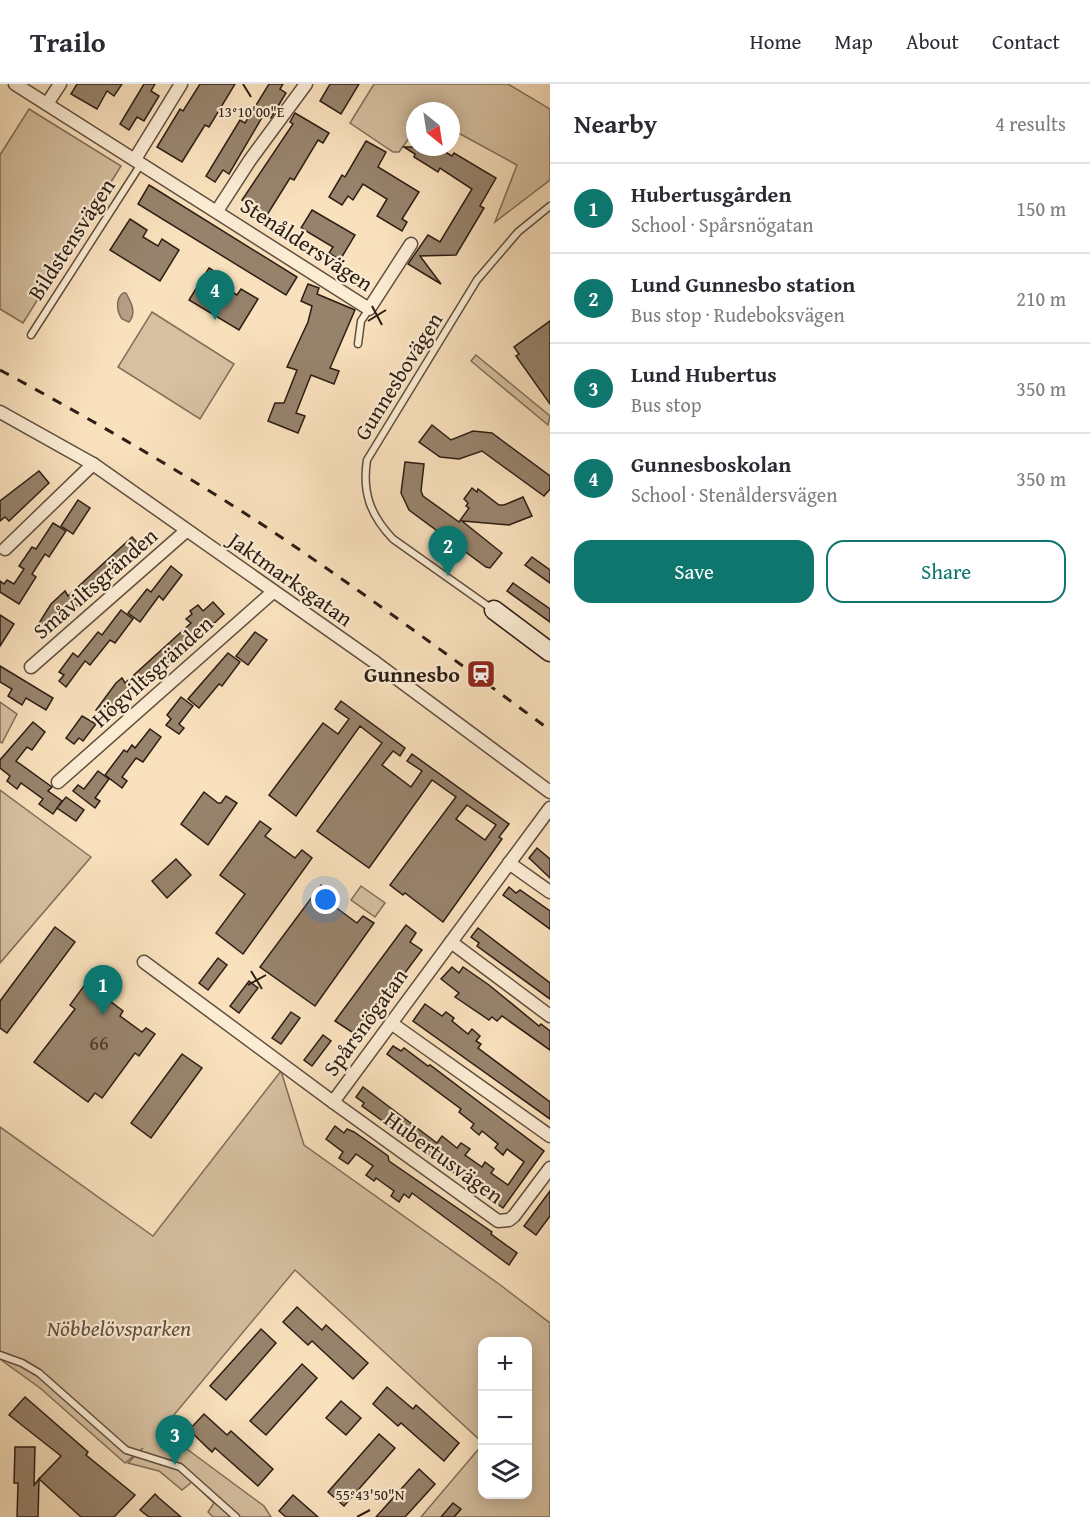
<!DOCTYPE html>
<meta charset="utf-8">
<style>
body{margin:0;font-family:"Gentium Book Plus",serif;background:#f2f2f3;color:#2b2b33}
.controls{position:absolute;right:18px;bottom:18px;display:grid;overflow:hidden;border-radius:12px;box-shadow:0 3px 15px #0003}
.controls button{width:54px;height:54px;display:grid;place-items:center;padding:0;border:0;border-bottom:2px solid #e1e1e2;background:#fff;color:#2b2b33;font:30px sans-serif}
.compass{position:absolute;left:406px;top:18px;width:54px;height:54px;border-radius:50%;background:#fff;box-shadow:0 3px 15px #0003;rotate:150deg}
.you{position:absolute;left:326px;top:816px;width:21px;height:21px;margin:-15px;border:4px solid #fff;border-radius:50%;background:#1a73e8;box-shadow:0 0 0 9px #1a73e833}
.badge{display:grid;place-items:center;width:39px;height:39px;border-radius:50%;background:#0f766e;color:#fff;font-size:20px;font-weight:700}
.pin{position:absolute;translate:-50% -50px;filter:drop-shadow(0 2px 3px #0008)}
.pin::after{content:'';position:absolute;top:32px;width:21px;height:18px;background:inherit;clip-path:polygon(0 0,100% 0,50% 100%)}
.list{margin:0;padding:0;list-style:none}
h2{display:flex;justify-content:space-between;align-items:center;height:78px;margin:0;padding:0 24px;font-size:26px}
h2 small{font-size:20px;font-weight:400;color:#7c7c81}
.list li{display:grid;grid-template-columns:39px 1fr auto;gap:18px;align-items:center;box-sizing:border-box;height:90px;padding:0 24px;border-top:2px solid #e1e1e2}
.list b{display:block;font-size:22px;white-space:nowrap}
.list p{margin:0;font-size:20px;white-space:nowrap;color:#7c7c81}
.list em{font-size:20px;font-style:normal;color:#7c7c81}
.actions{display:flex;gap:12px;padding:18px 24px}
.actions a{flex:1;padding:14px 0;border:2px solid #0f766e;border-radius:18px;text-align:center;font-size:21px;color:#0f766e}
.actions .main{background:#0f766e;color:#fff}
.icon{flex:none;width:33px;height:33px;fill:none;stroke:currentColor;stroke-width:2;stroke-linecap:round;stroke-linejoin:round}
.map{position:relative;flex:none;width:550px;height:1433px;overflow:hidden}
header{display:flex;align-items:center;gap:36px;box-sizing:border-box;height:84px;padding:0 30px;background:#fff;border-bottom:2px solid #e1e1e2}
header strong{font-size:28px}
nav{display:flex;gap:33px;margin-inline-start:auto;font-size:21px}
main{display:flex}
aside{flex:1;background:#fff}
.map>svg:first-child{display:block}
</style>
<header>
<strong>Trailo</strong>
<nav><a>Home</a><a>Map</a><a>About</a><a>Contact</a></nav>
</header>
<main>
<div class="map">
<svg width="550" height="1433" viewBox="0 0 550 1433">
<rect width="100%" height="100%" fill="#f9e1bd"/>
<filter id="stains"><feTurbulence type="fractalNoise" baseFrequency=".00333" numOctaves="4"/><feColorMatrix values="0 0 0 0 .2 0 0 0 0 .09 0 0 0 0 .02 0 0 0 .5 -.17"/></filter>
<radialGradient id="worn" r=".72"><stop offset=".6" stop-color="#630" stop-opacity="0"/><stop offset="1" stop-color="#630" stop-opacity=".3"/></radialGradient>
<g fill="#d6c0a0" stroke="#826e5a" stroke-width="1.5">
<polygon points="374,0 508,0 550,25 550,96 495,138 517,81 451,45 451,27 415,27 415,46 399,68 393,68 350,39"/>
<polygon points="29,25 121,82 23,239 0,225 0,71"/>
<polygon points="152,228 234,280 200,335 118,283"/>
<polygon points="476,271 550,332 548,341 471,277"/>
<polygon points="0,618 17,630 2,659 0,658"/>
<polygon points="0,706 91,773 0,879"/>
<polygon points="361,802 385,819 375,833 351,816"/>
<polygon points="281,987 304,1061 499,1200 550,1239 550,1433 421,1433 482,1361 482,1410 528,1410 528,1258 482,1258 482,1358 295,1186 158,1350 162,1347 168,1351 264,1422 271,1433 213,1433 208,1428 214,1419 192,1398 182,1406 159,1387 128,1379 143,1364 125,1379 40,1304 0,1275 0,1043 153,1152"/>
</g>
<path fill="#b49e84" stroke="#7e6a57" stroke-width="1.5" d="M123 209H126C131 218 137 229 129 238L122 235C117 228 115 215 123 209Z"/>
<g fill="#97836c" stroke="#2d1d14" stroke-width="1.5" fill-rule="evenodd">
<polygon points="77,0 122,0 114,12 107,7 97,25 71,10"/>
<polygon points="144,0 155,0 151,7 159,12 144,37 137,33 129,46 120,40"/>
<polygon points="200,0 235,0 209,43 205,41 182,78 157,63 180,25 183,27"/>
<polygon points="269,0 283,0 280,5 286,9 271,34 264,30 229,90 223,86 215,98 206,92 240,36 245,39"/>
<polygon points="330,0 359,0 341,30 320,17"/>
<polygon points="295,29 329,49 323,59 318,56 294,96 290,94 267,131 242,116 293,40 290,38"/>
<polygon points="366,57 386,68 378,83 419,108 402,135 407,138 402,147 377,132 387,115 363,100 353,116 348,112 342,121 329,113 342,91 345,93"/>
<polygon points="404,63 437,63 452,72 454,69 496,94 480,122 484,124 456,171 420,172 441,200 408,180 428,151 440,158 472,105 440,84 438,88 414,73 415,70"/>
<polygon points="149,101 297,193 286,211 138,120"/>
<polygon points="312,126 355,151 340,176 329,169 333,163 301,144"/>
<polygon points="130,135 147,146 143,153 158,162 162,155 179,166 160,197 110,166"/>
<polygon points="209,184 226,195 222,202 237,211 241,205 258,215 239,246 189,216"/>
<polygon points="308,200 319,204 317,210 355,226 330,284 339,287 334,300 311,291 296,329 305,332 298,349 268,337 275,319 284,319 297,286 287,283 308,238 312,222 301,217"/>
<polygon points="550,237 550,320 516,272 519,270 514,263"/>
<polygon points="432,341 451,356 473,347 492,349 550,392 550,405 544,412 482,367 459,375 440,373 419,358"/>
<polygon points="405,378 424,380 421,407 423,412 459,438 469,424 466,422 468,419 464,415 472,404 477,408 478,405 499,421 504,421 523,413 532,432 509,441 462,437 502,469 490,484 486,483 409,426 401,409"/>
<polygon points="39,387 49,399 9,437 5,433 0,437 0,417"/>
<polygon points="78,416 90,424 73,450 61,442"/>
<polygon points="53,439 66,447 49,473 45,470 32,490 36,493 19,520 0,508 0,497 4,500 7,496 14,500 24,485 19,482 32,463 36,465"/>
<polygon points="132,453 143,465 79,524 75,519 63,530 53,546 48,543 44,550 36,544 51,520 65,507 68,512"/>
<polygon points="532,473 550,486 550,499 525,481"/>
<polygon points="171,482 182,491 163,516 159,512 140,538 128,529 147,505 151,508"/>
<polygon points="513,499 550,525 550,538 507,507"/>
<polygon points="213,518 224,530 177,574 136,611 131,606 109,635 96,626 116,599 122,594 125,599 191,539 186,535 192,530 190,527 198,521 203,527"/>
<polygon points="121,526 133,535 115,559 110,556 90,581 85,577 66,603 59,597 64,591 59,588 73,569 78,573 98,548 102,551"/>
<polygon points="0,531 14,540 0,562"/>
<polygon points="255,548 267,556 248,581 236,572"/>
<polygon points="228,569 240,578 222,602 219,600 199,624 188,615"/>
<polygon points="0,582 53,614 46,626 26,614 22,621 8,612 12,605 0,598"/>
<polygon points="181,613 193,622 179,640 184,644 179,650 166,641 171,635 167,631"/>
<path d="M341 617 405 664 400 672 393 667 382 681 411 703 422 687 407 677 412 670 509 740 499 753 502 755 443 838 405 809 403 811 390 801 456 713 432 696 369 784 317 747 382 659 374 653 360 642 296 732 269 711 323 639 338 650 349 635 335 625ZM467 721 496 741 485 756 456 735Z"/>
<polygon points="82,632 96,640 83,657 79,654 74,660 66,654"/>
<polygon points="33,638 45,648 32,666 27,663 16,677 52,703 48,707 62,717 53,730 39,720 43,715 21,699 17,705 7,697 10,692 0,684 0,676"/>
<polygon points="150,645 161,653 143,678 136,674 122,693 127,697 122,704 105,691 124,666 127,668 132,661 135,664"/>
<polygon points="98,687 109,695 95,714 100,717 95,724 73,707 78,701 84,705"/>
<polygon points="204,708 218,719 221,719 226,712 237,719 208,761 181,740"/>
<polygon points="66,713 84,726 76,737 57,724"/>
<polygon points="260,737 271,745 265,752 295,774 302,766 312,774 243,870 216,849 245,810 220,791"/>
<polygon points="537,764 550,775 550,794 529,774"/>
<polygon points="176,775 191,791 167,814 152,797"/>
<polygon points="321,801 332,809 326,816 338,825 357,839 363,832 374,839 315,922 260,883"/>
<polygon points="509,803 516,809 520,806 550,827 550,845 503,811"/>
<polygon points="406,841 416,849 410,858 422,866 358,952 335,937"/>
<polygon points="55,843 75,858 7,949 0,944 0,917"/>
<polygon points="478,844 550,899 550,915 477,862 479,859 471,853"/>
<polygon points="218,874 227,881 208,906 199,899"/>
<polygon points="452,883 459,889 463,883 489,901 539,942 541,940 550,947 550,966 502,932 497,937 492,933 489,936 455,913 459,909 441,895"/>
<polygon points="249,897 258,904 239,929 230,922"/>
<polygon points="86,899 123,927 120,932 142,948 146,944 155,950 139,972 135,969 102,1014 95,1009 88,1018 34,978 75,925 70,921"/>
<polygon points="425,920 442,932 446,928 454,934 452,937 468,950 472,945 480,952 476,957 481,960 478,964 550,1018 550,1035 413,937"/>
<polygon points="291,928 300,934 281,960 272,954"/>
<polygon points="323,951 331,957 312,982 304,976"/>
<polygon points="393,962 401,967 404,964 428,982 430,981 544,1067 503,1124 362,1022 364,1019 356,1013 363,1003 437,1059 442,1052 457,1064 461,1059 470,1065 465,1071 482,1083 485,1078 494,1085 491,1089 508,1101 524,1078 507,1065 503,1071 495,1064 498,1060 482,1047 479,1051 471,1044 474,1040 459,1028 461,1025 387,970"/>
<polygon points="182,970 202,984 151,1054 131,1039"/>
<polygon points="335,1042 344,1049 347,1045 354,1048 380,1066 388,1072 389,1077 492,1148 491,1150 517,1169 509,1181 412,1109 409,1114 404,1110 399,1118 391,1112 394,1107 376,1094 374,1097 366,1091 373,1082 356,1070 348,1080 339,1074 343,1068 326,1055"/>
<polygon points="550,1107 550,1132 536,1151 524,1142"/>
<polygon points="297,1223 322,1246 326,1241 368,1279 353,1295 312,1257 308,1261 283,1238"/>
<polygon points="261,1245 276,1259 226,1316 210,1302"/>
<polygon points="302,1280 317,1294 266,1351 250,1337"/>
<polygon points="387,1303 413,1325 416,1321 459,1359 444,1377 401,1339 398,1342 373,1320"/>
<polygon points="25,1313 88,1368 86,1371 135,1411 114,1433 81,1433 39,1395 61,1372 9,1331"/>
<polygon points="341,1317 361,1334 346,1351 326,1334"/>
<polygon points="204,1330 227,1351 231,1347 273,1385 258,1402 215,1364 212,1368 189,1346"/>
<polygon points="379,1350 395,1364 344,1422 328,1408"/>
<polygon points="15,1363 35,1363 34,1401 39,1395 38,1433 17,1433 18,1399 14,1399"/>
<polygon points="419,1385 435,1400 405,1433 376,1433"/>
<polygon points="155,1410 159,1414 181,1433 149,1433 140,1426"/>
<polygon points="293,1411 318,1433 286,1433 279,1427"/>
<polygon points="453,1419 461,1425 454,1433 441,1433"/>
</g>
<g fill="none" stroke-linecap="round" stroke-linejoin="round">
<g stroke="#604e3e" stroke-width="9">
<g id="lane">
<polyline points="31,251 141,80"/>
<polyline points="358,260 361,237 369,225"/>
<path d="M492 525 393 455C370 431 362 408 367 376L477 196 518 148 550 122"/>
<polyline points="0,1271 22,1279 39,1289 126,1366 180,1383 236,1433"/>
</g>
</g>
<g stroke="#604e3e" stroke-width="15">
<g id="street">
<polyline points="15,0 369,225 411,160"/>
<polyline points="47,20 60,0"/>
<polyline points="135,75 181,0"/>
<polyline points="217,127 250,76 306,0"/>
<polyline points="0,328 93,380 376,579 550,708"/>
<polyline points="5,465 93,380"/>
<polyline points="31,583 186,447"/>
<polyline points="58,698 273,508"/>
<polyline points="509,779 550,808"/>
<polyline points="451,858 550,932"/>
<polyline points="144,878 333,1018 550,724"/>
<polyline points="391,939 550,1052"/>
<polyline points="333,1018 498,1137 509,1136 514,1132 550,1084"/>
</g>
</g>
<g stroke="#2d1d14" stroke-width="21">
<polyline id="secondary" points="494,526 550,568"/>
</g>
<use href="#lane" stroke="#fbecd4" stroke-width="6"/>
<use href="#street" stroke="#fbecd4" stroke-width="12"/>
<use href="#secondary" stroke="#fbecd4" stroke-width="18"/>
<path stroke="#2d1d14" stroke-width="3" stroke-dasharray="10 10" stroke-linecap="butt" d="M0 286C91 335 180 387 266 443 363 508 456 577 550 646"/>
</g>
<path fill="none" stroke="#2d1d14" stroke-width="2" d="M243 0 251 13M372 222 382 241M368 237 386 226M251 887 262 905M248 901 266 891M357 1433 370 1426"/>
<defs>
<g id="station-square" transform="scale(1.5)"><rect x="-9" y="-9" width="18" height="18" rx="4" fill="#8f2418" stroke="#fbecd4"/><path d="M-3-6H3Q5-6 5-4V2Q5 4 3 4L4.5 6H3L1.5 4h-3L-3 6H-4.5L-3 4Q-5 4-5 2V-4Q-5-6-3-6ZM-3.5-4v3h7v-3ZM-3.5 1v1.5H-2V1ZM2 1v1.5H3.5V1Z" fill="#fff"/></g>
</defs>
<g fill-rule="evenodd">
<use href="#station-square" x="481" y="590"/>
</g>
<g text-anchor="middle" stroke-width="4.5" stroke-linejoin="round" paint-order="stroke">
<g font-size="20" fill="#48362a">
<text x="99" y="966">66</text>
</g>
<g font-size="22" fill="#2d1d14" stroke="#fbecd4">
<text transform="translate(71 155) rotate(-57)" y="8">Bildstensvägen</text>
<text transform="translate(307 160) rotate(33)" y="8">Stenåldersvägen</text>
<text transform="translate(398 292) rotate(-58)" y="8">Gunnesbovägen</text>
<text transform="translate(291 495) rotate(35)" y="8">Jaktmarksgatan</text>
<text transform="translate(95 499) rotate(-41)" y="8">Småviltsgränden</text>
<text transform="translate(152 587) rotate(-42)" y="8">Högviltsgränden</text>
<text transform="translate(365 938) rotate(-54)" y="8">Spårsnögatan</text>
<text transform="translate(444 1073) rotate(36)" y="8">Hubertusvägen</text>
</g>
<g font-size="22" font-weight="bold" fill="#2d1d14" stroke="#fbecd4" text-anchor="end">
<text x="460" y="598">Gunnesbo</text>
</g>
<g font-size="22" font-style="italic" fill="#604e3e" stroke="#fbecd4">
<text x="119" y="1252">Nöbbelövsparken</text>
</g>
</g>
<g font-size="15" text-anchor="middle" fill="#2d1d14" stroke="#fbecd4" stroke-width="4.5" stroke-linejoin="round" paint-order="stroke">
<text x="251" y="33">13°10'00"E</text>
<text x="370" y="1416">55°43'50"N</text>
</g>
<rect width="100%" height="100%" filter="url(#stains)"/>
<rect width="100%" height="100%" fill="url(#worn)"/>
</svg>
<div class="controls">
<button>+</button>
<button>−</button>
<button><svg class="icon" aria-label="layers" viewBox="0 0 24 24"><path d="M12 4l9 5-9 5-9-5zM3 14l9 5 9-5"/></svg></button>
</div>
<svg class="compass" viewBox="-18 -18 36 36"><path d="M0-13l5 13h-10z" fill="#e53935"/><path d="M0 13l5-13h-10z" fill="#7c7c81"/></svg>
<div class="you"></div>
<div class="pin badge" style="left:103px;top:931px">1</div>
<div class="pin badge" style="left:448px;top:492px">2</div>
<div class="pin badge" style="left:175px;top:1381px">3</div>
<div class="pin badge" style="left:215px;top:236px">4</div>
</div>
<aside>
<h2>Nearby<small>4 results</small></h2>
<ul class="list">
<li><span class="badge">1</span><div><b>Hubertusgården</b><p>School · Spårsnögatan</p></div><em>150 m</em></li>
<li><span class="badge">2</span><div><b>Lund Gunnesbo station</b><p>Bus stop · Rudeboksvägen</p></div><em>210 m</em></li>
<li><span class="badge">3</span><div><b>Lund Hubertus</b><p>Bus stop</p></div><em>350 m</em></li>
<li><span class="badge">4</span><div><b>Gunnesboskolan</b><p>School · Stenåldersvägen</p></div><em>350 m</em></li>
</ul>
<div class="actions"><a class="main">Save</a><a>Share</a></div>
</aside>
</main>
